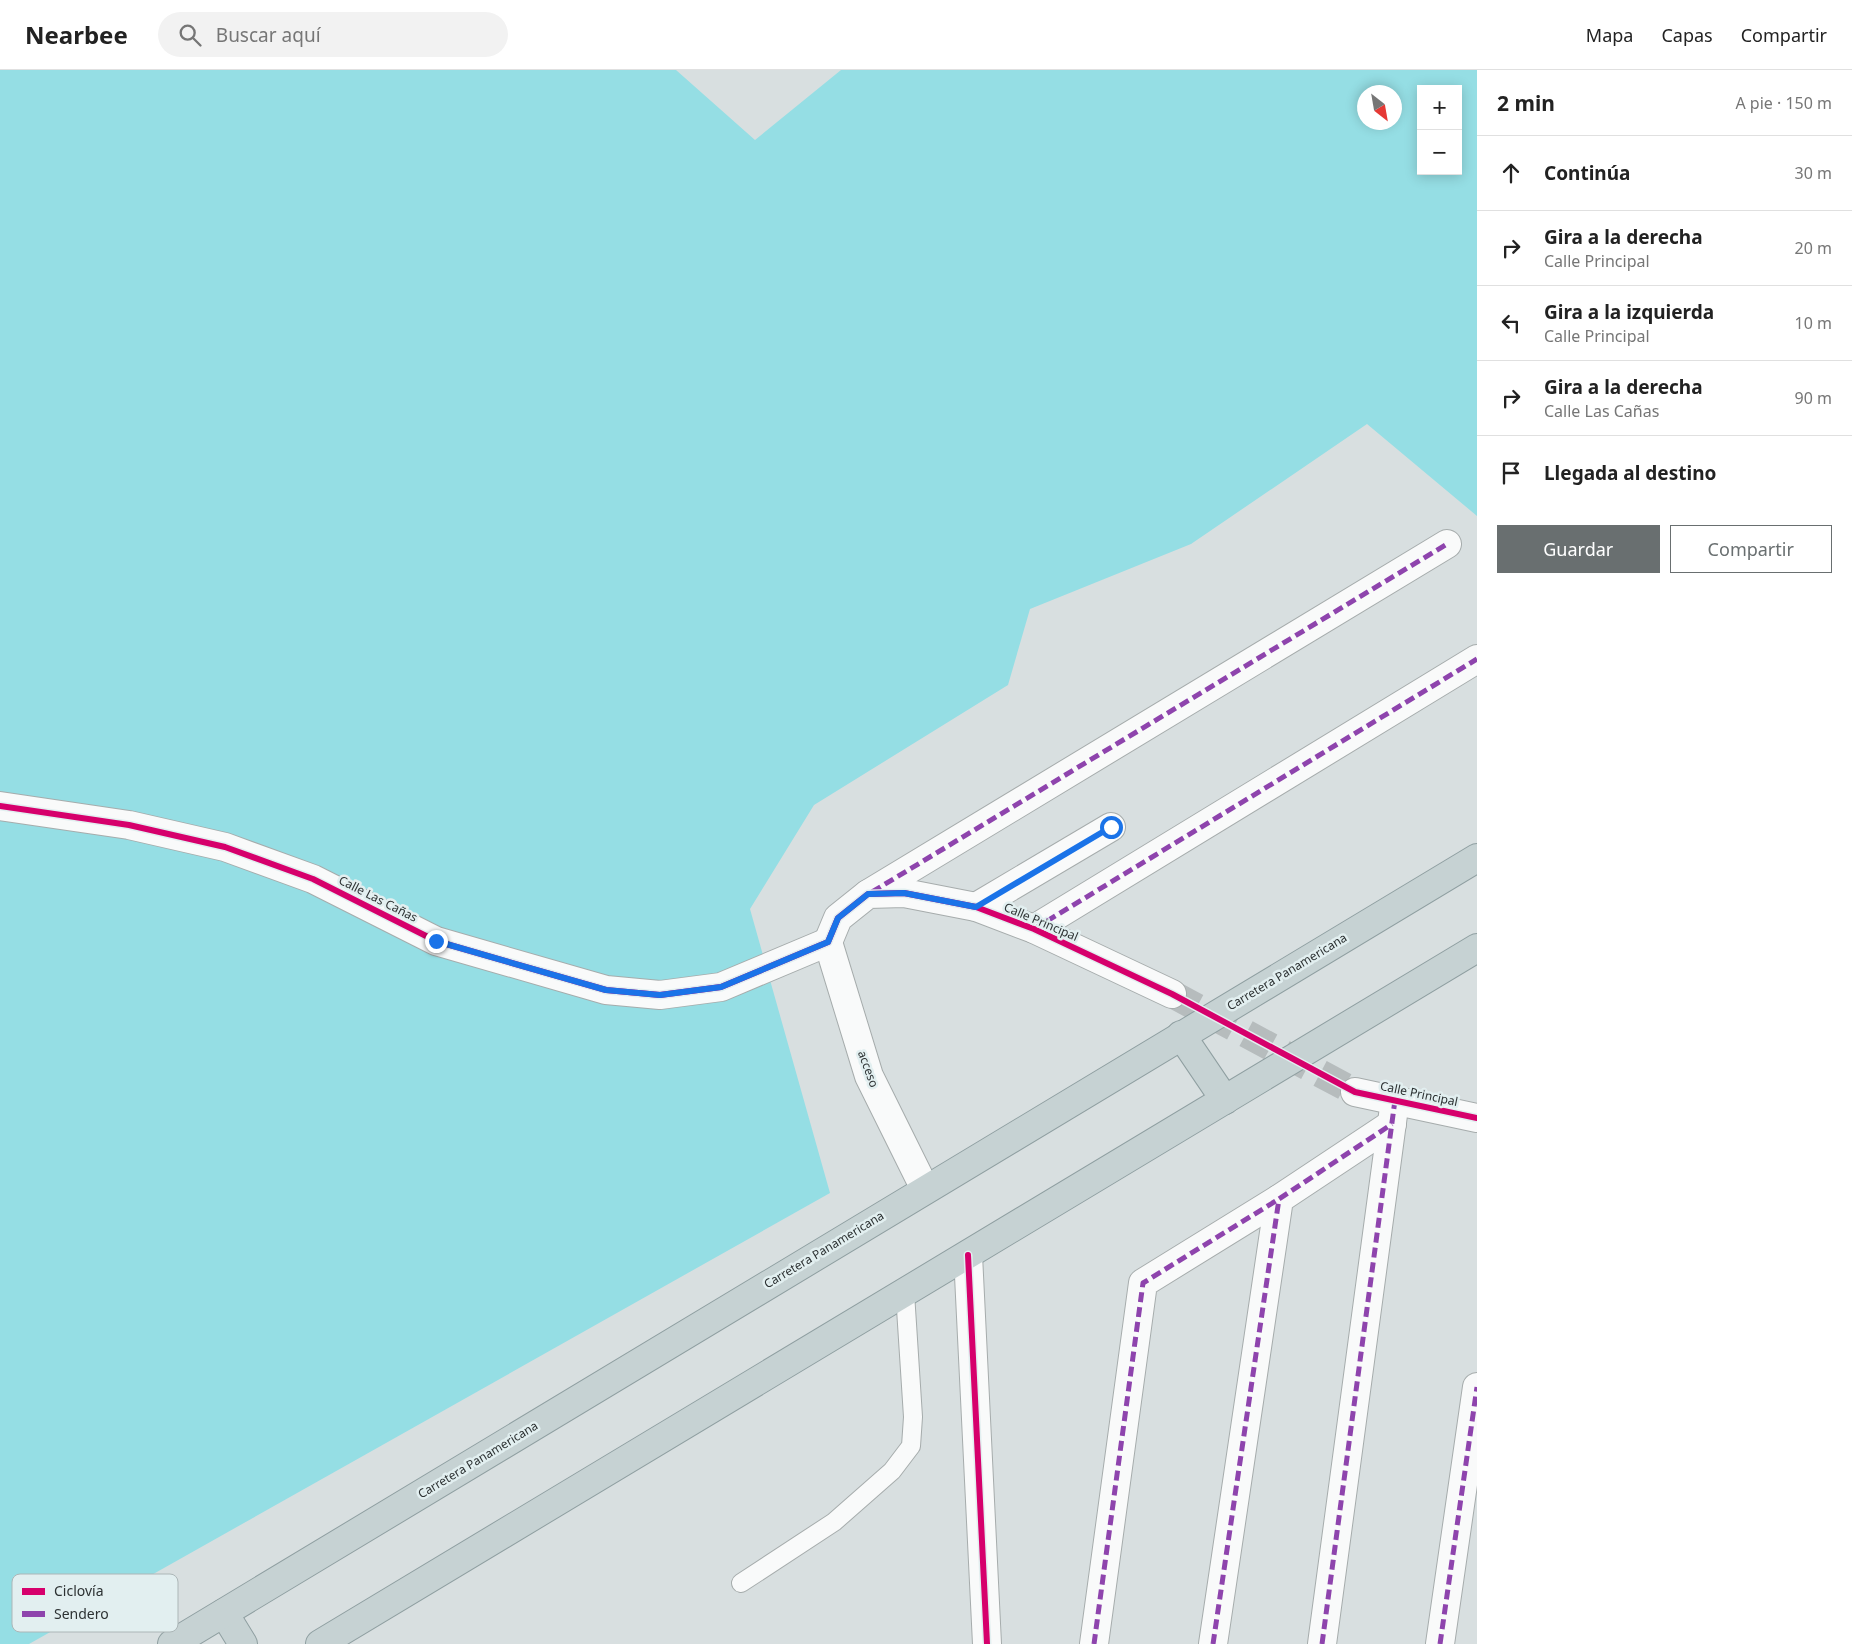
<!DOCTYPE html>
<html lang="es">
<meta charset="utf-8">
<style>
body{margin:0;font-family:"Noto Sans",sans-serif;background:#f2f2f2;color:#222}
.controls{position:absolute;right:15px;top:15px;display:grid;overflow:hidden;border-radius:0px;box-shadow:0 2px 12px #0003}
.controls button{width:45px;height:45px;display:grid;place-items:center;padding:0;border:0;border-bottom:1px solid #e0e0e0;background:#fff;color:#222;font:25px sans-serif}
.compass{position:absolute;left:1357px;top:15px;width:45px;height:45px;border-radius:50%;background:#fff;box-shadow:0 2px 12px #0003;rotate:149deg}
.stop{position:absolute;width:15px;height:15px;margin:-11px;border:4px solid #1a73e8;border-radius:50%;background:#fff}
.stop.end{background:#1a73e8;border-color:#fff;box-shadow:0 1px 5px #0008}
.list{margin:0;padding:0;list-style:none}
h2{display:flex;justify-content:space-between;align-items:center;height:65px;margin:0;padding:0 20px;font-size:21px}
h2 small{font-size:16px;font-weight:400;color:#767676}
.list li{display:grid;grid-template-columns:32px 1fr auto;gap:15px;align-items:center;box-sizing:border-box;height:75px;padding:0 20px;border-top:1px solid #e0e0e0}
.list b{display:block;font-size:19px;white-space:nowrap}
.list p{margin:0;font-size:16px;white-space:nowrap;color:#767676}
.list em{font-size:16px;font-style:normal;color:#767676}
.actions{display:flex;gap:10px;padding:15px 20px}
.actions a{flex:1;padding:11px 0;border:1px solid #696f70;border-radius:0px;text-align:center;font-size:18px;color:#696f70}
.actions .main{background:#696f70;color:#fff}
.icon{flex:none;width:28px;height:28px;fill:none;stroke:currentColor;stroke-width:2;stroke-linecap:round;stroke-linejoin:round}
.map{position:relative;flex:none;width:1477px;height:1574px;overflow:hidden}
header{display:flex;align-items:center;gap:30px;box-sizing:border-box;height:70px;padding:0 25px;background:#fff;border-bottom:1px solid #e0e0e0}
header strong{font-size:24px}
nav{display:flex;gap:28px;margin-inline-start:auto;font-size:18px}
.search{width:350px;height:45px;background:#f2f2f2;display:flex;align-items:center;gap:12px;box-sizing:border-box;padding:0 18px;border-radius:28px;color:#767676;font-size:19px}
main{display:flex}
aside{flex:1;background:#fff}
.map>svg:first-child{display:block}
</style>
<header>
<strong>Nearbee</strong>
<div class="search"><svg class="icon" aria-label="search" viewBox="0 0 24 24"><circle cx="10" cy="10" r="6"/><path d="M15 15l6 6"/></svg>Buscar aquí</div>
<nav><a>Mapa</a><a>Capas</a><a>Compartir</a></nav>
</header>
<main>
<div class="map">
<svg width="1477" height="1574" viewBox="0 0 1477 1574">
<rect width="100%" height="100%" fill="#d8dfe0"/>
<path fill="#95dee4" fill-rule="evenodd" d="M0 0H676L755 70 841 0H1477V446L1367 354 1191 474 1030 539 1008 615 814 735 750 839 830 1123 29 1574H0ZM1421 19H1458V101H1421ZM1364 22H1394V52H1364Z"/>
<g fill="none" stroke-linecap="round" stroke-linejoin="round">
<polyline stroke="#b6bcbd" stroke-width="28" stroke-dasharray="28 14" stroke-linecap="butt" points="1172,924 1355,1022"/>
<g stroke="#a6acac" stroke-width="20">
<polyline id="lane" points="741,1513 834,1452 892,1401 911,1376 913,1347 905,1223"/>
</g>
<g stroke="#a6acac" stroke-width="30">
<g id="street">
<polyline points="0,736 129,755 225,777 313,809 436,871 606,920 660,925 721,917 828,872"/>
<polyline points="868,824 1447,474"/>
<polyline points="976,837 1111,757"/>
<polyline points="1034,859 1477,589"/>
<polyline points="828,872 838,848 868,824 904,823 976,837 1034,859 1172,924"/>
<polyline points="828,872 869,1006 925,1119"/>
<polyline points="1355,1022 1477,1048"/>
<polyline points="968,1185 987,1574"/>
<polyline points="1094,1574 1143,1213 1279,1129"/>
<polyline points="1213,1574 1279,1129 1392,1054"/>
<polyline points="1322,1574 1395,1030"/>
<polyline points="1440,1574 1477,1317"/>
</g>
</g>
<g stroke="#8f9fa1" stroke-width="30">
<g id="highway">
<polyline points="1181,965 1225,1030"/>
<polyline points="224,1543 243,1574"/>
<polyline points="172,1574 1477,788"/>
<polyline points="320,1574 1477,878"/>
</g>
</g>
<use href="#lane" stroke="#f9fafa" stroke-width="18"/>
<use href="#street" stroke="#f9fafa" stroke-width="28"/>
<use href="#highway" stroke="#c6d2d3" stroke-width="28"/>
<g stroke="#8e44ad" stroke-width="5" stroke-dasharray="10 5" stroke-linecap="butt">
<polyline points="872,822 1447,474"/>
<polyline points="1034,859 1477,589"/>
<polyline points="1094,1574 1143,1213 1279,1129"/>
<polyline points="1213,1574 1279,1129 1392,1054"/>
<polyline points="1322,1574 1395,1030"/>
<polyline points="1440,1574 1477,1317"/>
</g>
<g stroke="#e2eff0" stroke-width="9">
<g id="cycleway">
<polyline points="0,736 129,755 225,777 313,809 436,871 606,920 660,925 721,917 828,872 838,848 868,824 904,823 976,837 1034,859 1172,924 1355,1022 1477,1048"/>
<polyline points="968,1185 987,1574"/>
</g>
</g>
<use href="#cycleway" stroke="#d6006c" stroke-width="6"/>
</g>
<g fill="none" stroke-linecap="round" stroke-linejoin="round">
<polyline stroke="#1a73e8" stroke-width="6" points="436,871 606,920 660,925 721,917 828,872 838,848 868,824 904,823 976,837 1111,757"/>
</g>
<g text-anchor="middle" stroke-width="5" stroke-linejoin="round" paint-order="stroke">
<g font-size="12" fill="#2d3233" stroke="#e2eff0">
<text transform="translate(378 829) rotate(27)" y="4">Calle Las Cañas</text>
<text transform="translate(1041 852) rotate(23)" y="4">Calle Principal</text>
<text transform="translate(1287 902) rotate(-31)" y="4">Carretera Panamericana</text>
<text transform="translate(868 999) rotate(70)" y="4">acceso</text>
<text transform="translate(1419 1024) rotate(12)" y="4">Calle Principal</text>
<text transform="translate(824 1180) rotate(-31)" y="4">Carretera Panamericana</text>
<text transform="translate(478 1390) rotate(-31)" y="4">Carretera Panamericana</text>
</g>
</g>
<rect x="12" y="1504" width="166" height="58" rx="8" fill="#e2eff0" stroke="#acb6b7" stroke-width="1"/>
<rect x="22" y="1518" width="23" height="7" fill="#d6006c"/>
<rect x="22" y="1541" width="23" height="6" fill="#8e44ad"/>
<g font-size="14" fill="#2d3233">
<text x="54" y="1526">Ciclovía</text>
<text x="54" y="1549">Sendero</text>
</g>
</svg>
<div class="controls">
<button>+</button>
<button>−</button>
</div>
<svg class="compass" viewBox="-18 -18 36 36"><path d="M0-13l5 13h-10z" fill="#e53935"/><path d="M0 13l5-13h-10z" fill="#767676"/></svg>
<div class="stop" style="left:1111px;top:757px"></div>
<div class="stop end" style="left:436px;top:871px"></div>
</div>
<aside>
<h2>2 min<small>A pie · 150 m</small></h2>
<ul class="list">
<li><svg class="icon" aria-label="ahead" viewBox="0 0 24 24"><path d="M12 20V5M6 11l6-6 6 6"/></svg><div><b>Continúa</b></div><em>30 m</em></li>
<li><svg class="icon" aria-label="right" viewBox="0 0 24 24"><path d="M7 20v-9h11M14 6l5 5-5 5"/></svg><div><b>Gira a la derecha</b><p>Calle Principal</p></div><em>20 m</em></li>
<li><svg class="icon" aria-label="left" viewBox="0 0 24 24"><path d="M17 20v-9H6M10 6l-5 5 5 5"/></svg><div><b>Gira a la izquierda</b><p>Calle Principal</p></div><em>10 m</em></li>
<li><svg class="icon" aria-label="right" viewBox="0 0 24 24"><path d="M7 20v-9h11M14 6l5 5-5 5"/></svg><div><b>Gira a la derecha</b><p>Calle Las Cañas</p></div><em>90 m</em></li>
<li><svg class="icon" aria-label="arrive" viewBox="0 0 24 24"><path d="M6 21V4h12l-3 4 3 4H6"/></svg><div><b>Llegada al destino</b></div></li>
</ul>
<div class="actions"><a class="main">Guardar</a><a>Compartir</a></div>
</aside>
</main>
